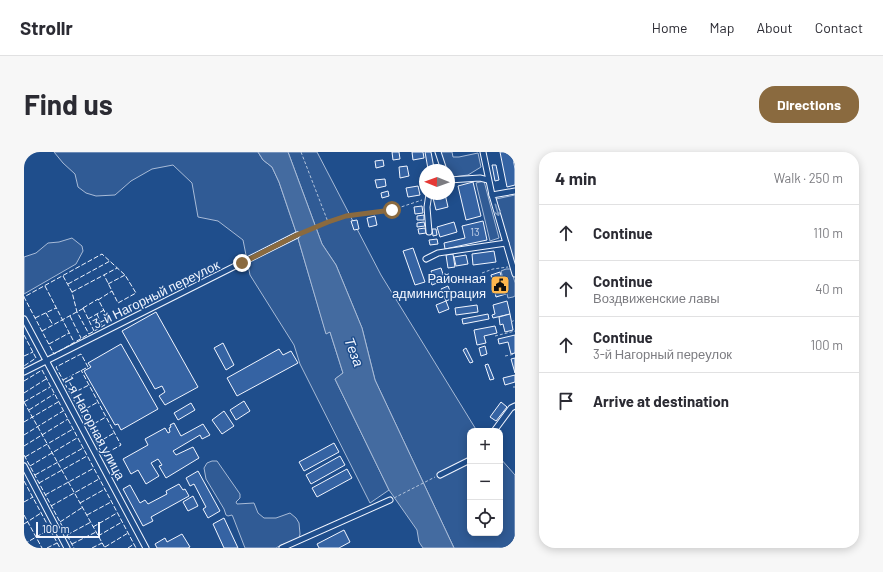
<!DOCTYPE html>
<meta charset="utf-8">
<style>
body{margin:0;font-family:Barlow,sans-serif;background:#f7f7f7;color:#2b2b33}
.controls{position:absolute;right:12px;bottom:12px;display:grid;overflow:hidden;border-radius:8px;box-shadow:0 2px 10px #0003}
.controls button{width:36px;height:36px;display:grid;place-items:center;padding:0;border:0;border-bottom:1px solid #e1e1e2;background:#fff;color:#2b2b33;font:20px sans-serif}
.compass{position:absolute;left:395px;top:12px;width:36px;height:36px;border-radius:50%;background:#fff;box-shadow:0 2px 10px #0003;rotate:271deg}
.scale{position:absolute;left:12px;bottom:10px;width:64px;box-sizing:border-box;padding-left:4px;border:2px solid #f2f6ff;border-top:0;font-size:11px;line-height:14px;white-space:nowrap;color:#f2f6ff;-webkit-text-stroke:3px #1f4e8c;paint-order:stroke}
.stop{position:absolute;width:12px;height:12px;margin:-9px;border:3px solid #8a6a3f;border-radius:50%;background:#fff}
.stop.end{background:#8a6a3f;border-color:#fff;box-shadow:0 1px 4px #0008}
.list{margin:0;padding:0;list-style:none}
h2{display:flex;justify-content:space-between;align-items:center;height:52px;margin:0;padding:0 16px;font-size:17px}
h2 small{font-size:13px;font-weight:400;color:#7c7c81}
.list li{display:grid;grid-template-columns:26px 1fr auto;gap:12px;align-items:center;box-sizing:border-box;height:56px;padding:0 16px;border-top:1px solid #e1e1e2}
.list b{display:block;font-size:15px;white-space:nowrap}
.list p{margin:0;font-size:13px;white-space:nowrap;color:#7c7c81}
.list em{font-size:13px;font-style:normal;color:#7c7c81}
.icon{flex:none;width:22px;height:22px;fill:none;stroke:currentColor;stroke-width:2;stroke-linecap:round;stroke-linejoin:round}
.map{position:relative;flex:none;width:491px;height:396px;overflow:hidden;border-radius:16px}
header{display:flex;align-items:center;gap:24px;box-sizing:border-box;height:56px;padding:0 20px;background:#fff;border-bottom:1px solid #e1e1e2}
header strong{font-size:19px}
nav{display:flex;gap:22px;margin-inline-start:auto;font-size:14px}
.intro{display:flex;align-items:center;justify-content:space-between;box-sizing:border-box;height:96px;padding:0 24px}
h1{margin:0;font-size:28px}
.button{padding:10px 18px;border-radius:16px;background:#8a6a3f;color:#fff;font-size:14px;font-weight:700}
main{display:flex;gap:24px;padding:0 24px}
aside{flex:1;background:#fff;border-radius:16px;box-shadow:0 2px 10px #0003}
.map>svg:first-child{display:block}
</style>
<header>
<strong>Strollr</strong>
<nav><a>Home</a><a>Map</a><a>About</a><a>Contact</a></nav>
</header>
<div class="intro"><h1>Find us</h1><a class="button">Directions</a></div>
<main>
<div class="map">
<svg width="491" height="396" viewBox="0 0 491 396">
<rect width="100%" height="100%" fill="#1f4e8c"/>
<g fill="#305b95" stroke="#a8bbd7">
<polygon points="30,0 234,0 239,8 248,15 255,30 273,83 302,181 306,180 319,221 311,227 365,338 346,351 276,212 270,193 226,123 219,88 194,69 174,65 168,31 149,13 128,17 107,29 91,43 72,44 62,41 54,35 51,22 39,11"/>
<polygon points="264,0 293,0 357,123 453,279 446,279 446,381 476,381 476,306 491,323 491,396 430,396 351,228 338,176 312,113 298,92"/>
<polygon points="416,0 428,0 429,5 435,5 454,1 457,15 444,23 429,25 425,24 425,18 421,18"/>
<polygon points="460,29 475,86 466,89 452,31"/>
<polygon points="491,43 491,115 472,47"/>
<polygon points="48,86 58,94 59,99 52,112 0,142 0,105 12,101 24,91 35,90"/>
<polygon points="482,117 486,117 488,119 491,131 491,144 489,145 484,146 477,119"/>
<polygon points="188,309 193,309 216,342 216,346 212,350 213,352 230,351 234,361 240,366 252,366 266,361 272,366 275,371 276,382 275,386 270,389 257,393 252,396 221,396 209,365 208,363 204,364 202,363 200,357 182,327 180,316 183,311"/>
</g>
<polygon fill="#446ba0" stroke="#a8bbd7" points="234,0 264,0 298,92 312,113 338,176 351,228 430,396 399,396 395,390 393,378 365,338 311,227 319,221 306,180 302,182 273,83 255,30 248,15 239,8"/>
<g fill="#3563a3" stroke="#f2f6ff">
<polygon points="368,0 375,0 376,7 369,8"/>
<polygon points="388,0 399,0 400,6 389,8"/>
<polygon points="401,0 407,0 410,16 404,17"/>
<polygon points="476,0 488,0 491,17 491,33 483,35"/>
<polygon points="359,8 360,14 352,16 351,9"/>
<polygon points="468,13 472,13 475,28 471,29"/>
<polygon points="383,14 385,24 376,26 375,15"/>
<polygon points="361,27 362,34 353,36 351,28"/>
<polygon points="449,30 457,64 442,68 434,34"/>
<polygon points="394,34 396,43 384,45 382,36"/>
<polygon points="364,39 365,44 358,46 357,41"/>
<polygon points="408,42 421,42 424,55 412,58"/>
<polygon points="398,54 399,61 391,62 390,55"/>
<polygon points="400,63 400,68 393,68 393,64"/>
<polygon points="351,64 353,73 345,75 343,66"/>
<polygon points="333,68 335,77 330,78 327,69"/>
<polygon points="459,69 463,88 421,97 420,91 441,86 438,74"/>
<polygon points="400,70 401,74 393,75 393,71"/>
<polygon points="430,70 433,80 416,85 413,75"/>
<polygon points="401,76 402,81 395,82 394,77"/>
<polygon points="408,77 412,77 413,83 409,84"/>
<polygon points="413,87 414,92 406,93 405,88"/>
<polygon points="389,96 401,130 391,133 379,99"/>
<polygon points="470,99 472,110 449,113 448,102"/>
<polygon points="429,102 431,115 424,116 422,103"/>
<polygon points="442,103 444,112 432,114 430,105"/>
<polygon points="417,116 421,128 408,133 405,125 409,124 407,119"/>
<polygon points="476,120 482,142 472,145 467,123"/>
<polygon points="424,134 429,146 422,149 417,137"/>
<polygon points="422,149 425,157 415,161 412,153"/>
<polygon points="483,149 486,162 469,166 468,163 471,162 469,153"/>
<polygon points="453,153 454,160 432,163 431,156"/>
<polygon points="132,160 174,235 141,253 135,244 141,240 138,234 131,237 98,179"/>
<polygon points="464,162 465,167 439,172 438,167"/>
<polygon points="486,162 489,178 481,180 479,172 476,173 475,165"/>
<polygon points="471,174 473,181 460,184 462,191 453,193 450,178"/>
<polygon points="491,183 491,201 487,202 484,190 475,192 474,187"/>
<polygon points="199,191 210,213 202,218 190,196"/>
<polygon points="97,192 134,257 97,278 94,272 91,273 60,219 67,215 64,211"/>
<polygon points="461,194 463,202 457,204 455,196"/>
<polygon points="442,196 449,210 446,211 439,198"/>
<polygon points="255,197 259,203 267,199 274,211 213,244 203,226"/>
<polygon points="491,206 491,221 487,207"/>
<polygon points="464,212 470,227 466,228 461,213"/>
<polygon points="491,223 491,230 481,233 479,226"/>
<polygon points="220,249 226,259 212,268 206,258"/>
<polygon points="477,250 483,255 472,269 466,265"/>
<polygon points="167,251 171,258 154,268 150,261"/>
<polygon points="200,259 210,274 198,282 188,268"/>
<polygon points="150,271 157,284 179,272 186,283 178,287 176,283 149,299 152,303 169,295 175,306 142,326 135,314 138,313 134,307 127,311 135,324 122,332 114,318 107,322 99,307 124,293 121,287 141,276 144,281 146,280 145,276 147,275 146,273"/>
<polygon points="310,291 315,300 280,319 275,310"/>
<polygon points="316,304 321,313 287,332 282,323"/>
<polygon points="323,317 328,326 293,345 288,336"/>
<polygon points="174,319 196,359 184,366 179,357 182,355 170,332 166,334 162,326"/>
<polygon points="155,332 159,338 161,337 165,344 127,365 129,369 119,374 99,337 106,333 116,351 121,348 124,352 143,342 142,339"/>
<polygon points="169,344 174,354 164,359 159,350"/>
<polygon points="200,366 214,396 200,396 189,372"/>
<polygon points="320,378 326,390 315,396 295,396 293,392"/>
<polygon points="158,382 166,395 164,396 133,396 131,392 141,386 143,390"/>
</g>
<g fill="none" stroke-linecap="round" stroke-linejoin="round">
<g stroke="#f2f6ff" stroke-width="7">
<g id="minor">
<polyline points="414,0 420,18"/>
<polyline points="459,0 468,43"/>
<polyline points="425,28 456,26 464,28"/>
<polyline points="491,39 468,43 491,122"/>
<polyline points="405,80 403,55 405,42"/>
<polyline points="402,107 414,101 482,91"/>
<polyline points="0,167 122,396"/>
<polyline points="0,220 273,83"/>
<polyline points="470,279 487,256 491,254"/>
<polyline points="0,314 43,396"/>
<polyline points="416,323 446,308"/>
<polyline points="258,396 366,348"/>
</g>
</g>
<g stroke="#b3c4dc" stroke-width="1" stroke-dasharray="3 2" stroke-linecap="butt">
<polyline points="277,0 304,70"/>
<polyline points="277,82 322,64 368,58 398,48"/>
<polyline points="458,121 469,117 484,115"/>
<polyline points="487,170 491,168"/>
<polyline points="471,184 491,179"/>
<polyline points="481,204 491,202"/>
<polyline points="489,235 491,235"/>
<polyline points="370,346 411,325"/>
</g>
<use href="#minor" stroke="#1f4e8c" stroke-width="5"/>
<g stroke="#f2f6ff" stroke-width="1" stroke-dasharray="5 2" stroke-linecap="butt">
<polyline points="39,124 48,140 53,160 65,182"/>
<polyline points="44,132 86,109"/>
<polyline points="84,132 101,123"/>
<polyline points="21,134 50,190"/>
<polyline points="48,140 93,116"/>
<polyline points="74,148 88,139"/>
<polyline points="59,156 74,147 86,170 30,202 0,145 78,102 101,123 112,141 94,151 80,123"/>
<polyline points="59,156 70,179"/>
<polyline points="22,161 29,173"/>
<polyline points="73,162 78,174"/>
<polyline points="46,164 57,186"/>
<polyline points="11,166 32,156"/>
<polyline points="64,167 80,158"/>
<polyline points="18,179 60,156"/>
<polyline points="0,183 12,206 0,214"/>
<polyline points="25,192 45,181"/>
<polyline points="0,204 9,200"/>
<path d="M39 228 64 215 57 202 32 215C48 245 64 274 79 303L97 293 57 218"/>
<polyline points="0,229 18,218 112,396"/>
<polyline points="0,241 22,227"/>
<polyline points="47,242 65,233"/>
<polyline points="0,250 81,396"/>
<polyline points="0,250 26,235"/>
<polyline points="5,258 30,242"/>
<polyline points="56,260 74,250"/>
<polyline points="0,270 34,250"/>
<polyline points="64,275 82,265"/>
<polyline points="0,283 39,259"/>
<polyline points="73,291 90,281"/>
<polyline points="0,294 44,267"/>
<polyline points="0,303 50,396"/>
<polyline points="1,305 49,277"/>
<polyline points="6,314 53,286"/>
<polyline points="11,323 59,296"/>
<polyline points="0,329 36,396"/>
<polyline points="15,331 63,304"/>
<polyline points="21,343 70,316"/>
<polyline points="0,350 9,345"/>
<polyline points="56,351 81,337"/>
<polyline points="27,354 75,327"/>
<polyline points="0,363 18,396"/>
<polyline points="63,363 87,350"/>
<polyline points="36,370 59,355"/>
<polyline points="0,372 17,361"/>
<polyline points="69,375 93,361"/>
<polyline points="43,383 67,370"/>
<polyline points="74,384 98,370"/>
<polyline points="0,392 26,377"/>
<polyline points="48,392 72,380"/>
<polyline points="81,395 104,381"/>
<polyline points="23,396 33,391"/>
<polyline points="68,396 78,391"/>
<polyline points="104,396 110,392"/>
</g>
</g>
<defs><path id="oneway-shaft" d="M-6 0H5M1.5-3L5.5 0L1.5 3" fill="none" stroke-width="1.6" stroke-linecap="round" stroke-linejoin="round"/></defs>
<use stroke="#7e9ac0" href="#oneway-shaft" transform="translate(473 58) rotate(74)"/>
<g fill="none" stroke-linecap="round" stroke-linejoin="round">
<polyline stroke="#8a6a3f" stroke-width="5" points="218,111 273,83 304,70 322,64 368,58"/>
</g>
<defs>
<g id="civic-square" transform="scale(1)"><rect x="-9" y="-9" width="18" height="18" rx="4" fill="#ffb74d" stroke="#1f4e8c"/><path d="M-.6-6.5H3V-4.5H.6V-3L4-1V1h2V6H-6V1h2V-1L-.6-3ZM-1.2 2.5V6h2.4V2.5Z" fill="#111"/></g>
</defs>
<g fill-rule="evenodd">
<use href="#civic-square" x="476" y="133"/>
</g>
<g text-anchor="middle" stroke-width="3" stroke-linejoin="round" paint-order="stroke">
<g font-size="11" fill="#c3d1e8">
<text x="451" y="84">13</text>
</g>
<g font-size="13" fill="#f2f6ff" stroke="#1f4e8c" text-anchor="end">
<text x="462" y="131">Районная<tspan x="462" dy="15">администрация</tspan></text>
</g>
<g font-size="13" fill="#f2f6ff" stroke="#1f4e8c">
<text transform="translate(132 142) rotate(-26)" y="5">3-й Нагорный переулок</text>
<text transform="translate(71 276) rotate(62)" y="5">1-я Нагорная улица</text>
</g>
<g font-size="14" font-style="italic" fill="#f2f6ff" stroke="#1f4e8c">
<text transform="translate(330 200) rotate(69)" y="5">Теза</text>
</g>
</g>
</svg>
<div class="controls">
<button>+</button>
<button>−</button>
<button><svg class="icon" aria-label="locate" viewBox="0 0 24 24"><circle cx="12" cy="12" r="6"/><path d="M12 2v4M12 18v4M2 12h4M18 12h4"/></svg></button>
</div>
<svg class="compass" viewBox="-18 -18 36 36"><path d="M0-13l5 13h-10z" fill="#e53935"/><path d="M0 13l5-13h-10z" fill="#7c7c81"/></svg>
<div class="scale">100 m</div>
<div class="stop" style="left:368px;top:58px"></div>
<div class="stop end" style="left:218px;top:111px"></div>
</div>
<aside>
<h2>4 min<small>Walk · 250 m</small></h2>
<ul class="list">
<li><svg class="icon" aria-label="ahead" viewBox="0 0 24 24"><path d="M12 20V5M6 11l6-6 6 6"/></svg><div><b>Continue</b></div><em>110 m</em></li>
<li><svg class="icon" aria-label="ahead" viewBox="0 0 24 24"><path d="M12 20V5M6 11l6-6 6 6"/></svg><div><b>Continue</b><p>Воздвиженские лавы</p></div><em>40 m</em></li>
<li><svg class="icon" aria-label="ahead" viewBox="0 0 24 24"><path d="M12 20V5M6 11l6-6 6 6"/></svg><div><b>Continue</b><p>3-й Нагорный переулок</p></div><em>100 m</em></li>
<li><svg class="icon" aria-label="arrive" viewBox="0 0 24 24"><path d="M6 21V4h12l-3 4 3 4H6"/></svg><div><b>Arrive at destination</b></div></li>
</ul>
</aside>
</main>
